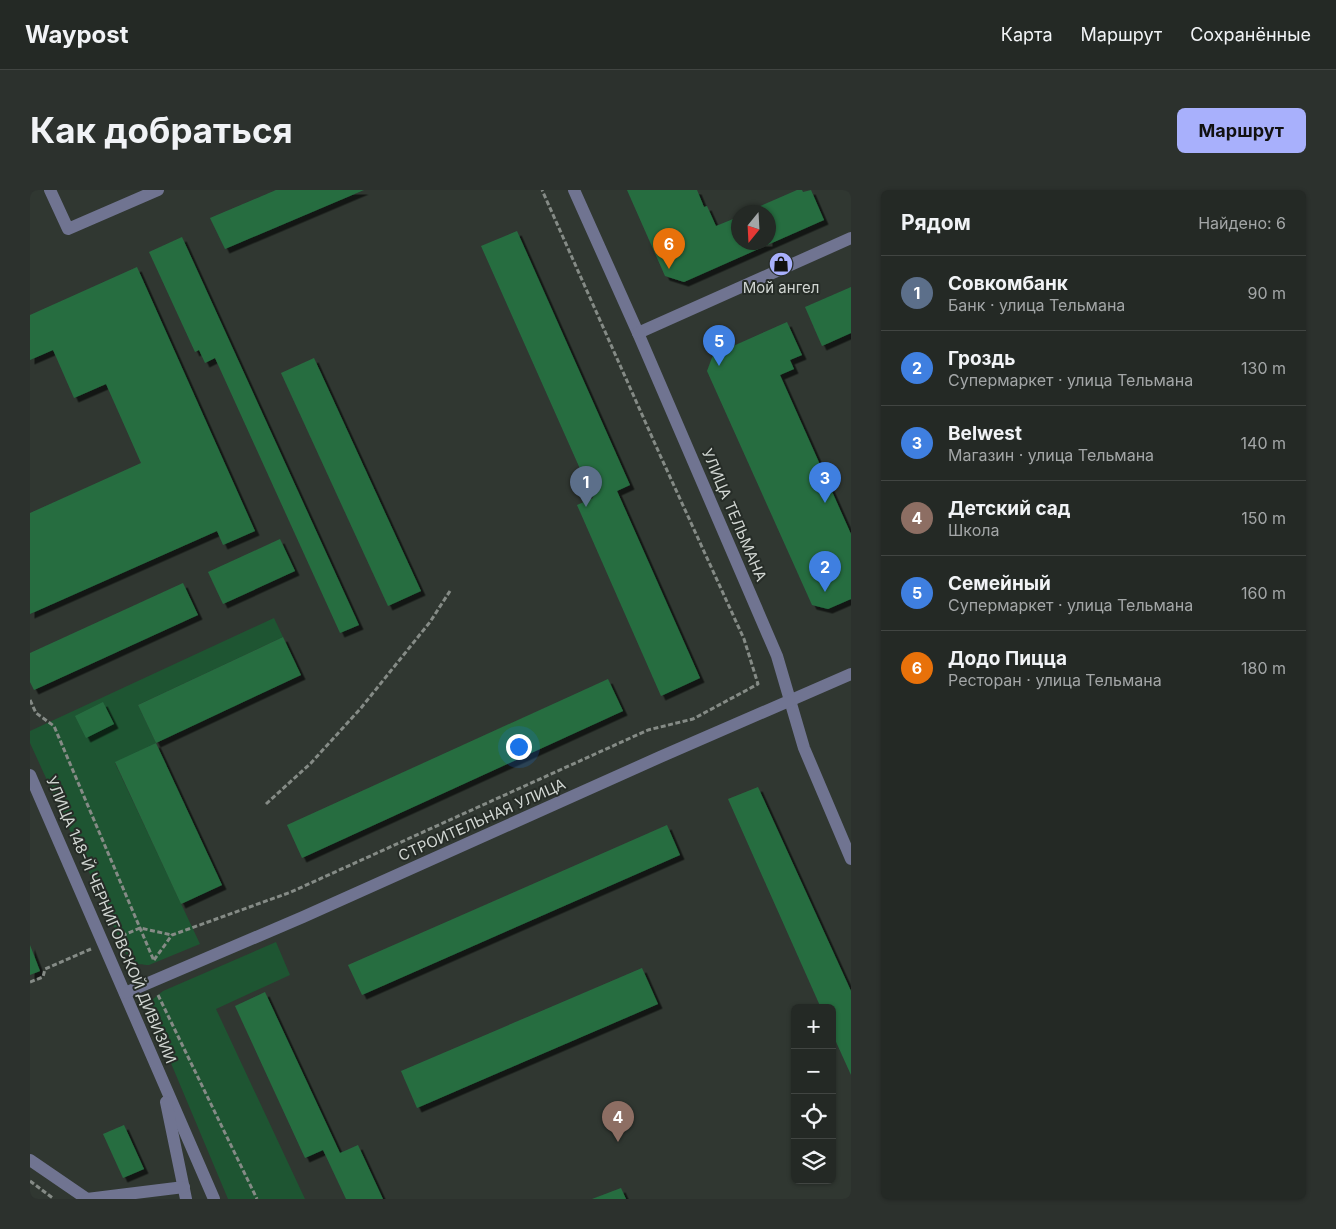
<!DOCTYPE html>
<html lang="ru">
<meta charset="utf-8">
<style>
body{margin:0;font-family:Inter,sans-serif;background:#2c312d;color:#f1f3f6}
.controls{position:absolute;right:15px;bottom:15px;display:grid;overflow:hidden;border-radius:8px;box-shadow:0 1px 4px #0004}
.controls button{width:45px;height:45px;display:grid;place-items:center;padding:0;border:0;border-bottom:1px solid #414542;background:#242925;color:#f1f3f6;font:25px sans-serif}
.compass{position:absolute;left:701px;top:15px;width:45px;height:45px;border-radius:50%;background:#242925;box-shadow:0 1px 4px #0004;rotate:198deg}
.you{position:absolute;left:488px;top:556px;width:18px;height:18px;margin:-12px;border:4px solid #fff;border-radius:50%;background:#1a73e8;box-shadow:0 0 0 8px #1a73e833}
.badge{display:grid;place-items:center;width:32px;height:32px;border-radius:50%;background:#a8b0fc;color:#fff;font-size:16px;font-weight:700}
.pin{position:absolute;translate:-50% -41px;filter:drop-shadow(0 1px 2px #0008)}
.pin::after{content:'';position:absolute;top:26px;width:18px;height:15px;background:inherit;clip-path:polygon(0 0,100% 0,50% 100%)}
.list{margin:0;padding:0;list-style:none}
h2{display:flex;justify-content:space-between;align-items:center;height:65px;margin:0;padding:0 20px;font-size:21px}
h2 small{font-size:16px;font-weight:400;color:#a3a6a7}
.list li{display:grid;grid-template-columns:32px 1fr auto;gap:15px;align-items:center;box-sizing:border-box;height:75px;padding:0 20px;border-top:1px solid #414542}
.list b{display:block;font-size:19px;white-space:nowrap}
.list p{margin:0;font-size:16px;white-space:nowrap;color:#a3a6a7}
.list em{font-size:16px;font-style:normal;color:#a3a6a7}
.icon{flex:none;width:28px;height:28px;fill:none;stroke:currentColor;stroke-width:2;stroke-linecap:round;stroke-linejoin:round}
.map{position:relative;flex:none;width:821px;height:1009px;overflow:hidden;border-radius:8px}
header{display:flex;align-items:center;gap:30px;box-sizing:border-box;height:70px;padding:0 25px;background:#242925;border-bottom:1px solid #414542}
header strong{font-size:24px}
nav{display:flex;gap:28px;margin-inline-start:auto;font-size:18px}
.intro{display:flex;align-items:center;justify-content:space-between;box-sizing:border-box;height:120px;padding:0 30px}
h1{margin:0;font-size:35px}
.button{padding:12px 22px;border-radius:8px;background:#a8b0fc;color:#111;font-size:18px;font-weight:700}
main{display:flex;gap:30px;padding:0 30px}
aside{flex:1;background:#242925;border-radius:8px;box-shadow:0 1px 4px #0004}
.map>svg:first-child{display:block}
</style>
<header>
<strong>Waypost</strong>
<nav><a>Карта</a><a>Маршрут</a><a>Сохранённые</a></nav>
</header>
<div class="intro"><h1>Как добраться</h1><a class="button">Маршрут</a></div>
<main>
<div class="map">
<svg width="821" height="1009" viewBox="0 0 821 1009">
<defs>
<filter id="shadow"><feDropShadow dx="4.5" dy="4.5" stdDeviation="0" flood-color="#0009"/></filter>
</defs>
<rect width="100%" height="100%" fill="#303731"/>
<g fill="#1e5532">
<path d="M244 428 253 447 108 515 126 553 85 573 170 754 119 775C105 775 100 772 94 759L0 553V541Z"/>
<polygon points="246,752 260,785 186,819 275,1009 198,1009 122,828 123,809 133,801"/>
</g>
<g fill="#266d41" filter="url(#shadow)">
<polygon points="246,0 334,0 195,59 180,28"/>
<polygon points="597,0 667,0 674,17 677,16 686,36 708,27 708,52 738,52 738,22 730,22 728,17 767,0 772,0 773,2 781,0 794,30 654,92 635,86"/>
<polygon points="487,41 600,295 587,301 670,488 631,506 547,315 563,308 451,56"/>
<polygon points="152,47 329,435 310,443 185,168 175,173 169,160 165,162 119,62"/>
<polygon points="107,77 225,341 193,355 187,341 0,424 0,323 111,273 76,194 44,208 23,160 0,170 0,125"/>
<polygon points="821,97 821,143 792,156 775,117"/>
<polygon points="757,132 772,165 760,170 764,179 750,185 821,344 821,409 798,419 782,415 677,181 683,165"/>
<polygon points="284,168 391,401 358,416 251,183"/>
<polygon points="250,349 265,381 193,414 178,382"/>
<polygon points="153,393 168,425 4,500 0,492 0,463"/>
<polygon points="253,447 271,485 126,553 108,515"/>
<polygon points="578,489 593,521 272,668 257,635"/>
<polygon points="73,512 84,534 56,548 45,526"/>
<polygon points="126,553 192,695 151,714 85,572"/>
<polygon points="728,597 821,801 821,885 802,843 802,818 791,818 698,609"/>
<polygon points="637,635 650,665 332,805 318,775"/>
<polygon points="0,755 10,781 0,785"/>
<polygon points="612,778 628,814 387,918 371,881"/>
<polygon points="235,802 310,963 328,955 353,1009 316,1009 293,960 275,968 205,816"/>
<polygon points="94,935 114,979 93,988 73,944"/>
<polygon points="591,998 596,1009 562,1009"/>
</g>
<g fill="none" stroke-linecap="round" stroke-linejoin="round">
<g stroke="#858b86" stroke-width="3" stroke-dasharray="5 2.5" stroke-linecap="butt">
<polyline points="0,510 6,523 24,536 124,771"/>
<polyline points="236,614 281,573 331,518 400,432 420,401"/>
<polyline points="85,749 110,738 142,745"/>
<polyline points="124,770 142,745 261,702 618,540 663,529 728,494 714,449 630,265 512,0"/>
<polyline points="0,792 13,787 15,779 61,759"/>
<polyline points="128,805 227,1009"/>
<polyline points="0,991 24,1009"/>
</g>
<g stroke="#707491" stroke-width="12">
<polyline points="20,0 38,39 128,0"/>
<polyline points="544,0 608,143 747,466 774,558 821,669"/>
<polyline points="608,143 821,48"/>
<polyline points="0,585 184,1009"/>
<polyline points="95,803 273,727 630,567 821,484"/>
<polyline points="136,912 156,1009"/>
<polyline points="0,970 57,1009"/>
<polyline points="57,1009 154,997"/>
</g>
</g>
<defs>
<g id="shop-disc" transform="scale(1.25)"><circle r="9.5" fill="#a8b0fc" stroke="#262c27"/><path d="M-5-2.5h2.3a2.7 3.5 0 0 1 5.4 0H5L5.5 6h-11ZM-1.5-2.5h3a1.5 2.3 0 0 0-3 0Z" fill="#111"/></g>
</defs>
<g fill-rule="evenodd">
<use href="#shop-disc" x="751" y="74"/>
</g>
<g text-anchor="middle" stroke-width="4" stroke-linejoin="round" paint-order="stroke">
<g font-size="15" fill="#d1d6d2" stroke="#262c27">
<text x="751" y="103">Мой ангел</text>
</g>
<g font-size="15" fill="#d1d6d2" stroke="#262c27">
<text transform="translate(704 325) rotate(67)" y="5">УЛИЦА ТЕЛЬМАНА</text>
<text transform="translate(452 630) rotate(-24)" y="5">СТРОИТЕЛЬНАЯ УЛИЦА</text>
<text transform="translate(81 730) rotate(67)" y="5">УЛИЦА 148-Й ЧЕРНИГОВСКОЙ ДИВИЗИИ</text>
</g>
</g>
</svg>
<div class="controls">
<button>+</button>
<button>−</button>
<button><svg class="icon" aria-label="locate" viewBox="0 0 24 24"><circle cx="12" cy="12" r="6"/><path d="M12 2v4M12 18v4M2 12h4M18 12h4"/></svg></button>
<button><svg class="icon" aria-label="layers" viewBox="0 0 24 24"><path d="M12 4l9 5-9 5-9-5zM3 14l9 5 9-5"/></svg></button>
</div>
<svg class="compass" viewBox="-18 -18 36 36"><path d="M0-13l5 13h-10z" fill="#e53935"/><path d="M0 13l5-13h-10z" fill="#a3a6a7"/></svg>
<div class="you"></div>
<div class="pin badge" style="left:556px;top:317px;background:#5c6f8a">1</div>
<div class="pin badge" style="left:795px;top:402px;background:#3f7fe0">2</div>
<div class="pin badge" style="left:795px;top:313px;background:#3f7fe0">3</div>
<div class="pin badge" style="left:588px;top:952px;background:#8d6e63">4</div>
<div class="pin badge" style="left:689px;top:176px;background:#3f7fe0">5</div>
<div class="pin badge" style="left:639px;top:79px;background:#e8710a">6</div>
</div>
<aside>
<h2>Рядом<small>Найдено: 6</small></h2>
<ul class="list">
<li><span class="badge" style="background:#5c6f8a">1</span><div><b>Совкомбанк</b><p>Банк · улица Тельмана</p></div><em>90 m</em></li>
<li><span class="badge" style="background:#3f7fe0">2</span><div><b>Гроздь</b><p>Супермаркет · улица Тельмана</p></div><em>130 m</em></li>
<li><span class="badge" style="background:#3f7fe0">3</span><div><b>Belwest</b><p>Магазин · улица Тельмана</p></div><em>140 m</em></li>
<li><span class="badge" style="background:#8d6e63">4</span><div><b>Детский сад</b><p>Школа</p></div><em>150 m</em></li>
<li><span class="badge" style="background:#3f7fe0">5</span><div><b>Семейный</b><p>Супермаркет · улица Тельмана</p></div><em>160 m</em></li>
<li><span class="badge" style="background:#e8710a">6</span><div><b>Додо Пицца</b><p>Ресторан · улица Тельмана</p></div><em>180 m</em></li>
</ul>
</aside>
</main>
